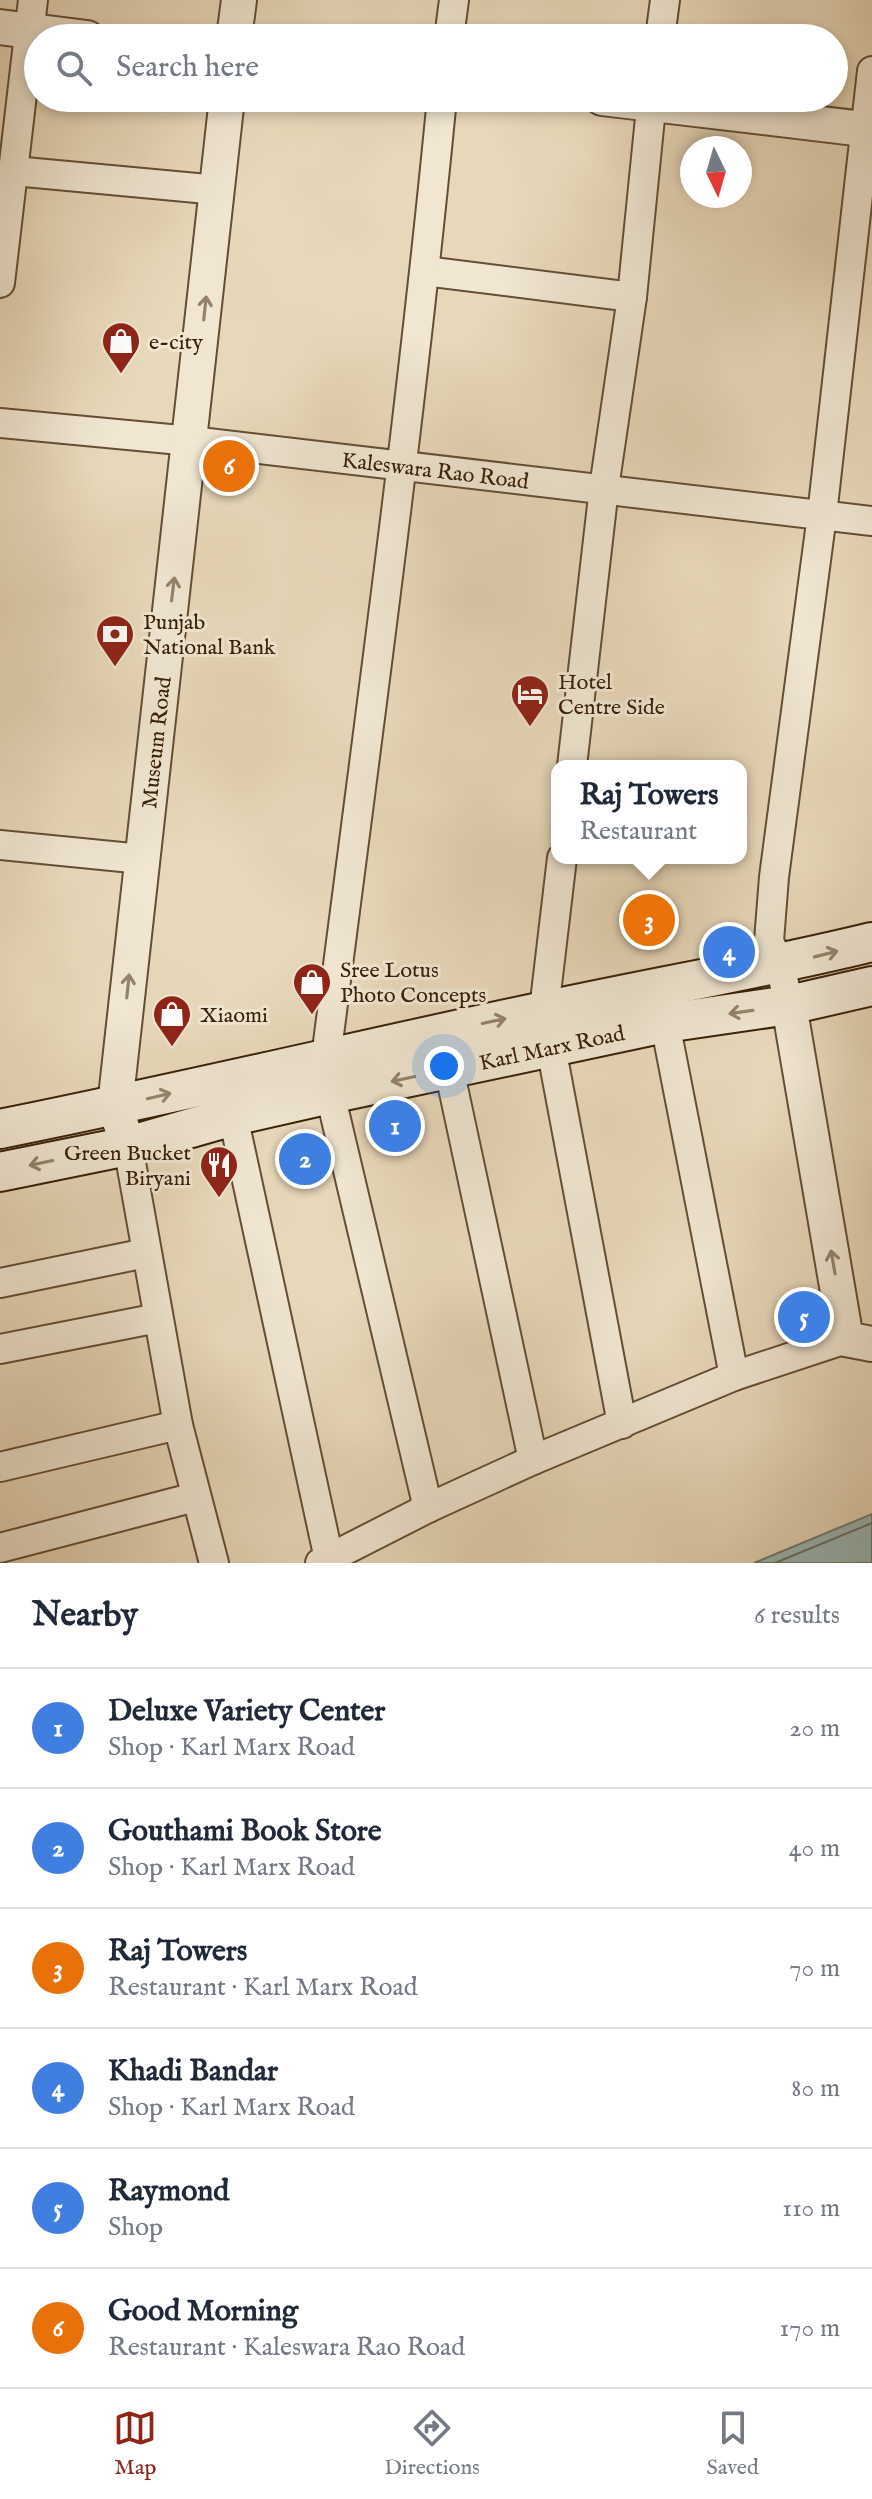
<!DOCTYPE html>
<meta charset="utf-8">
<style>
body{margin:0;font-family:"IM FELL English",serif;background:#f6f6f7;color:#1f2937}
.compass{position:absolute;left:680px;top:136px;width:72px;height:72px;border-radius:50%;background:#fff;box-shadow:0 4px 12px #0003;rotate:175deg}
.you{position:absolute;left:444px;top:1066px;width:28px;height:28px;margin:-20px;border:6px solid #fff;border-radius:50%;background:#1a73e8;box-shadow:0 0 0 12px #1a73e833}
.badge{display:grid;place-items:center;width:52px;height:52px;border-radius:50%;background:#8f2418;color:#fff;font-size:26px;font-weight:700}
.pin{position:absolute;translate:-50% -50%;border:4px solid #fff;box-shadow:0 2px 8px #0006}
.popup{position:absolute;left:551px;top:760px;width:196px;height:104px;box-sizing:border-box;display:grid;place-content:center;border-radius:16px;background:#fff;filter:drop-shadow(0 2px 6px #0005);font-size:26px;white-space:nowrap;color:#747a83}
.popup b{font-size:30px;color:#1f2937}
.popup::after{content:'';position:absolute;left:50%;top:100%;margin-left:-16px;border:16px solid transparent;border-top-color:#fff}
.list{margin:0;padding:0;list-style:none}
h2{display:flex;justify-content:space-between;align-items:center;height:104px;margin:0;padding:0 32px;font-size:34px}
h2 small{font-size:26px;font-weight:400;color:#747a83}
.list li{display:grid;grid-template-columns:52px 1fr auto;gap:24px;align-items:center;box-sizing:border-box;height:120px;padding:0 32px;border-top:2px solid #e0e1e3}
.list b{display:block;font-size:30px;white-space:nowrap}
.list p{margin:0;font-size:26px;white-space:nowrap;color:#747a83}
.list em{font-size:26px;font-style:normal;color:#747a83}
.icon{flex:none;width:44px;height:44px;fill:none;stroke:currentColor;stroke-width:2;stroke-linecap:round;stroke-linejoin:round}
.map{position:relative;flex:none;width:872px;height:1563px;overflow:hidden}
.search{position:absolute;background:#fff;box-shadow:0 4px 12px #0003;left:24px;right:24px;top:24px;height:88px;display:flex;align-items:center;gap:20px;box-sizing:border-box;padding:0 28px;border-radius:44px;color:#747a83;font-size:30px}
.sheet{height:824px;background:#fff}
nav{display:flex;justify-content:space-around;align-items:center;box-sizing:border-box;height:112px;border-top:2px solid #e0e1e3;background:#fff;font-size:22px;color:#747a83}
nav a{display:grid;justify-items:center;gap:4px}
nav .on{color:#8f2418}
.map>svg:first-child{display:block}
</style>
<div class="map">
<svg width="872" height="1563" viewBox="0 0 872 1563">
<rect width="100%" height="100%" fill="#e8d8ba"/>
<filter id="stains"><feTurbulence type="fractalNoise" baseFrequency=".0025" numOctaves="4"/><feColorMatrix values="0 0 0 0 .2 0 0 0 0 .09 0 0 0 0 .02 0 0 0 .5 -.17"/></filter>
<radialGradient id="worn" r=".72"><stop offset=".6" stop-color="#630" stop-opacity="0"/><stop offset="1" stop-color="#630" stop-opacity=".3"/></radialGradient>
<polygon fill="#99b8b8" stroke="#737b71" stroke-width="2" points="872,1514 872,1563 754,1563"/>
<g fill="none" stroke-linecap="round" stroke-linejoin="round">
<polyline stroke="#696c60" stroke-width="2" points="775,1563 872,1523"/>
<g stroke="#654e34" stroke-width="32">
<g id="minor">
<polyline points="449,38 454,0"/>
<polyline points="660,38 665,0"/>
<polyline points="14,171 218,190"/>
<polyline points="425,271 632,297"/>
<polyline points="0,283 33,0"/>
<path id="s1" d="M0 423 191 441 872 521"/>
<polyline points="572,766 604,488 632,297 652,98"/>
<polyline points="0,845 142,859"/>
<polyline points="562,858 544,1010 622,1424"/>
<polyline points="789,1005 780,965 769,941 774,877 822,515 872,71"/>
<polyline points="665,1023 734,1376"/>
<polyline points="449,1069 533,1460"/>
<polyline points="233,1116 329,1559"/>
<polyline points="128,1146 178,1425 214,1563"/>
<polyline points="0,1283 146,1253"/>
<polyline points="0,1349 158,1318"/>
<polyline points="0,1467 178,1425"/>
<path d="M428 1508 330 1094 326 1058C367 738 411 419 442 98"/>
<polyline points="0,1548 195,1497"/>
<polyline points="320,1563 428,1508 533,1460 734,1376 846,1339"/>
</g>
</g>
<g stroke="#654e34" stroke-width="38">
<g id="tertiary">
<polyline points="0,27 87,38"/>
<polyline points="234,38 239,0"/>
<polyline points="602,98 872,130"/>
<polyline points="789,1005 846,1339 872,1344"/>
<path id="s2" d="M128 1146 115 1106 227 98"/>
</g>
</g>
<g stroke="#392007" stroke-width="42">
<g id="secondary">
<path d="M0 1129C180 1093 360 1050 539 1012 650 988 762 969 872 942"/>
<path id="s3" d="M0 1172 128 1146 233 1116 330 1094 665 1023 789 1005 872 986"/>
</g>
</g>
<use href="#minor" stroke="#f0e6d2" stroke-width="28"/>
<use href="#tertiary" stroke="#f0e6d2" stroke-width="34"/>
<use href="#secondary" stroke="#f0e6d2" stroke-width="38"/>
</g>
<defs><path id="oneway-shaft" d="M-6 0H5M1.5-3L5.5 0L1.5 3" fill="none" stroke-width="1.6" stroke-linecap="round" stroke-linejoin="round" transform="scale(2)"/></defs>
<g stroke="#94836c">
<use href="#oneway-shaft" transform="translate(205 308) rotate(-84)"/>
<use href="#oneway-shaft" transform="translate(173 589) rotate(-83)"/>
<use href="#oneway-shaft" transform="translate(826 954) rotate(-14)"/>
<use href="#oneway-shaft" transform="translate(128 986) rotate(-84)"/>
<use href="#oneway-shaft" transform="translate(741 1012) rotate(172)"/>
<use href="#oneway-shaft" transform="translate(494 1021) rotate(-12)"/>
<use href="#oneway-shaft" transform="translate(403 1079) rotate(168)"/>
<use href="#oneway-shaft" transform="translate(159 1096) rotate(-13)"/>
<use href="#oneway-shaft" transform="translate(41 1163) rotate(168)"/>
<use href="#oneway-shaft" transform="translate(833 1262) rotate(-100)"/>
</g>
<defs>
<g id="shop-pin" transform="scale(2)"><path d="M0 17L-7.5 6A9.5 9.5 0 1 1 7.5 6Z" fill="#8f2418" stroke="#f0e6d2"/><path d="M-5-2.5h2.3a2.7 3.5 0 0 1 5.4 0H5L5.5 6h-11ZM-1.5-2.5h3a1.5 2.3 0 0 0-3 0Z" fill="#fff"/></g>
<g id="bank-pin" transform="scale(2)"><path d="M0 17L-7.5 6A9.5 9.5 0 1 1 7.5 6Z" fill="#8f2418" stroke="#f0e6d2"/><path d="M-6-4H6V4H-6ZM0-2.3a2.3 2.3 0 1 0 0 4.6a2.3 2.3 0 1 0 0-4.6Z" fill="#fff"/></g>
<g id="hotel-pin" transform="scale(2)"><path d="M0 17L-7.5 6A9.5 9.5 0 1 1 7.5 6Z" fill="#8f2418" stroke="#f0e6d2"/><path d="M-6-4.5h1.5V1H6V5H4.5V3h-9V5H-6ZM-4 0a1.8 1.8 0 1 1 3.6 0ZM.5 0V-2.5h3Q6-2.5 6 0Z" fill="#fff"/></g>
<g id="restaurant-pin" transform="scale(2)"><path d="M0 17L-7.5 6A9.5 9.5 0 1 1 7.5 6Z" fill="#8f2418" stroke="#f0e6d2"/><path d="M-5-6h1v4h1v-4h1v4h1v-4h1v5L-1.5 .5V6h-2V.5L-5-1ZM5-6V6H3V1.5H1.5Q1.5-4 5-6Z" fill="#fff"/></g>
</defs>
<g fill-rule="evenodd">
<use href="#shop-pin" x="121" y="341"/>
<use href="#bank-pin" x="115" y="634"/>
<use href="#hotel-pin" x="530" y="694"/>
<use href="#shop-pin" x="312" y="982"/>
<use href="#shop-pin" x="172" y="1014"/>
<use href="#restaurant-pin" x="219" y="1165"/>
</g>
<g text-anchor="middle" stroke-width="6" stroke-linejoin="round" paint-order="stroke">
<g font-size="22" fill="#392007" stroke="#f0e6d2" text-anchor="start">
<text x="149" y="349">e-city</text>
<text x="143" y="629">Punjab<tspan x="143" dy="25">National Bank</tspan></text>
<text x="558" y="689">Hotel<tspan x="558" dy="25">Centre Side</tspan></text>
<text x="340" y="977">Sree Lotus<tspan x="340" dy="25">Photo Concepts</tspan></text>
<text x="200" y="1022">Xiaomi</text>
<text x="191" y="1160" text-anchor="end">Green Bucket<tspan x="191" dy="25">Biryani</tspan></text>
</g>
<g font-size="22" fill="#392007" stroke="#f0e6d2">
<text dy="8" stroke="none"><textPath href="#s1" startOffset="438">Kaleswara Rao Road</textPath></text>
<text dy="8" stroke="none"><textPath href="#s2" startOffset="408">Museum Road</textPath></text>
<text dy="8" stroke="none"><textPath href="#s3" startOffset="566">Karl Marx Road</textPath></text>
</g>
</g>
<rect width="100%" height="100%" filter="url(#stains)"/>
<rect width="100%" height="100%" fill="url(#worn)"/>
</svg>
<svg class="compass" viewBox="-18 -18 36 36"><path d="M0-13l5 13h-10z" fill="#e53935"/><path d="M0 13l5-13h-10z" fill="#747a83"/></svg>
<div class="you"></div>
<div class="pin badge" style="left:395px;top:1126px;background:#3f7fe0">1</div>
<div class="pin badge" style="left:305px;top:1159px;background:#3f7fe0">2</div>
<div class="pin badge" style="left:649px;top:920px;background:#e8710a">3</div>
<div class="popup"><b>Raj Towers</b>Restaurant</div>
<div class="pin badge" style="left:729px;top:952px;background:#3f7fe0">4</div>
<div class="pin badge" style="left:804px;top:1317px;background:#3f7fe0">5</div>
<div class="pin badge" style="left:229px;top:466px;background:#e8710a">6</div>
<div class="search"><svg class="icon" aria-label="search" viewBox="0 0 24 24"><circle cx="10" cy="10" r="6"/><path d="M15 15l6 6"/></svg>Search here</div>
</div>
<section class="sheet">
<h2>Nearby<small>6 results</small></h2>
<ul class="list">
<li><span class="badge" style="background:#3f7fe0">1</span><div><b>Deluxe Variety Center</b><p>Shop · Karl Marx Road</p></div><em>20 m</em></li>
<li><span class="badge" style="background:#3f7fe0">2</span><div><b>Gouthami Book Store</b><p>Shop · Karl Marx Road</p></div><em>40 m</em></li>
<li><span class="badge" style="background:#e8710a">3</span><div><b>Raj Towers</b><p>Restaurant · Karl Marx Road</p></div><em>70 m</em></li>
<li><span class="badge" style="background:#3f7fe0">4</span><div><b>Khadi Bandar</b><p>Shop · Karl Marx Road</p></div><em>80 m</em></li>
<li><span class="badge" style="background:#3f7fe0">5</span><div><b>Raymond</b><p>Shop</p></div><em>110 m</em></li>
<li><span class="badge" style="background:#e8710a">6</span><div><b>Good Morning</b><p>Restaurant · Kaleswara Rao Road</p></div><em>170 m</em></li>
</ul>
</section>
<nav>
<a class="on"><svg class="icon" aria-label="map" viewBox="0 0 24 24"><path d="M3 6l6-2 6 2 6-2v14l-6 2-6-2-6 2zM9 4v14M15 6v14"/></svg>Map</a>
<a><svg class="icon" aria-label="directions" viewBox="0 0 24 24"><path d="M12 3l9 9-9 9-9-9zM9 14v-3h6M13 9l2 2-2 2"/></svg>Directions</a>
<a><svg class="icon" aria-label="saved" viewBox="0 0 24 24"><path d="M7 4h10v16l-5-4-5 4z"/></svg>Saved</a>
</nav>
